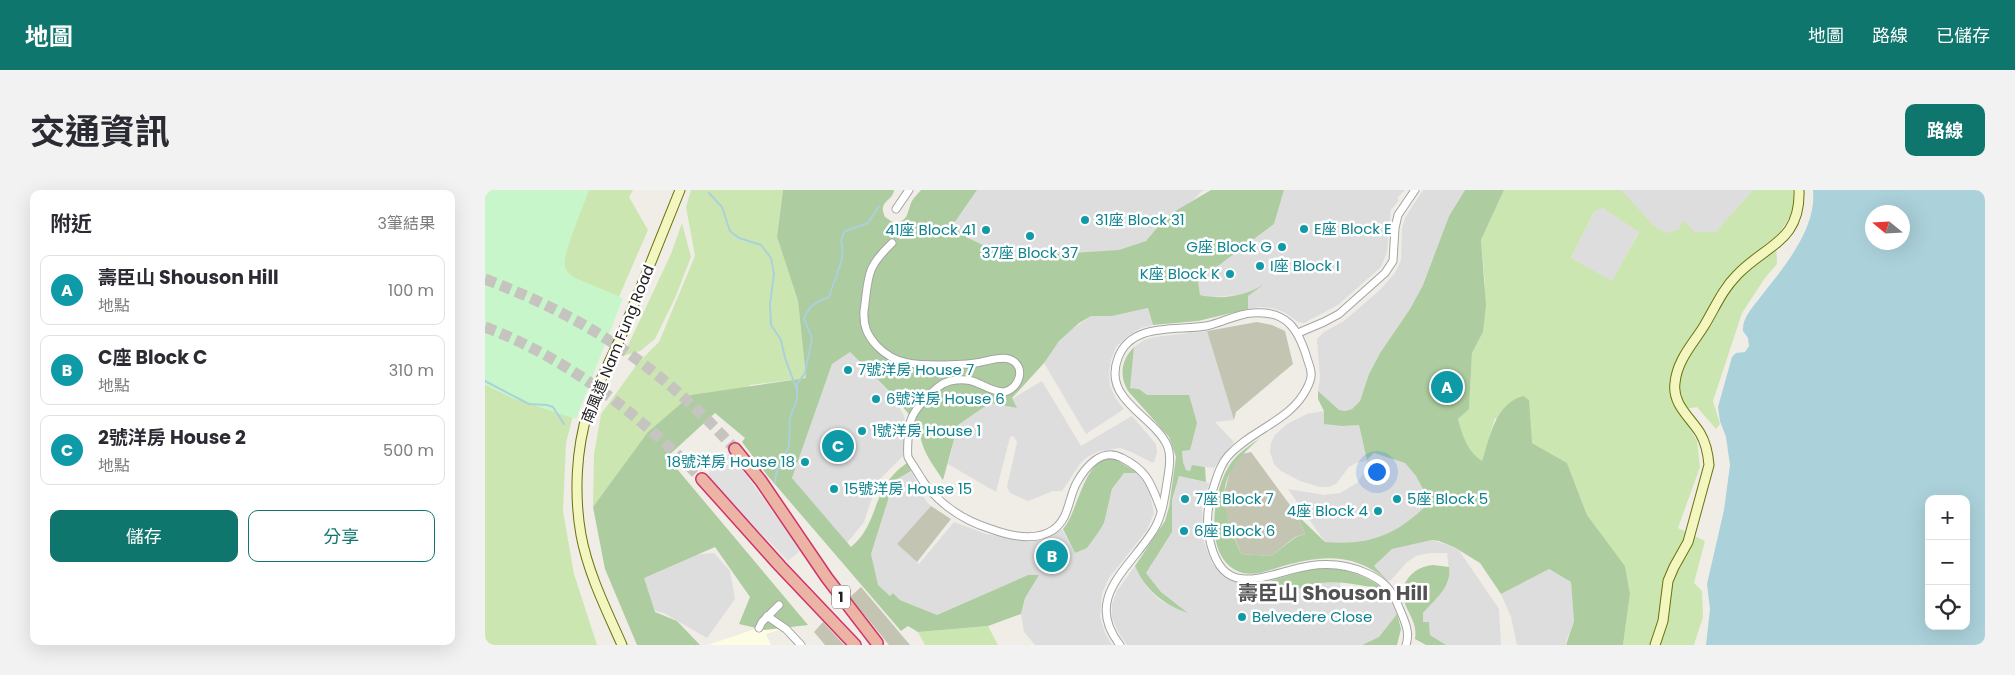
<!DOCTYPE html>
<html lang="zh-TW">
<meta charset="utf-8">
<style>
body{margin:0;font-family:Poppins,"Noto Sans TC",sans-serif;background:#f2f2f3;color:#2b2b33}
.controls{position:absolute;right:15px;bottom:15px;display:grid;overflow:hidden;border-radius:10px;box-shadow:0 5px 20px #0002}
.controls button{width:45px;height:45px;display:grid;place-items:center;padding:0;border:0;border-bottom:1px solid #e1e1e2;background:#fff;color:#2b2b33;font:25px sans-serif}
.compass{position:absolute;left:1380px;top:15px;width:45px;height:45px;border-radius:50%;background:#fff;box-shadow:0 5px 20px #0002;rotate:288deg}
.you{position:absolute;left:891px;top:281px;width:18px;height:18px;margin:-12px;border:4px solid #fff;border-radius:50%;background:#1a73e8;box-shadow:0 0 0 8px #1a73e833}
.badge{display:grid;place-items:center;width:32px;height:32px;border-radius:50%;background:#0f766e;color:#fff;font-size:16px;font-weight:700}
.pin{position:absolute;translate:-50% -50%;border:2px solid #fff;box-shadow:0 1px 5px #0006}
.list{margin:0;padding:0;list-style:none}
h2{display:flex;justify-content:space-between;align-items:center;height:65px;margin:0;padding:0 20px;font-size:21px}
h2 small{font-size:16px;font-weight:400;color:#7c7c81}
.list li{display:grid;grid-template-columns:32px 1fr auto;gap:15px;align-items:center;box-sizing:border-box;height:70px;margin:0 10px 10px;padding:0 10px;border:1px solid #e1e1e2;border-radius:10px}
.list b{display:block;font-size:19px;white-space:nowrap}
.list p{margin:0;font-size:16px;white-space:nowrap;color:#7c7c81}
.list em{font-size:16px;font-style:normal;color:#7c7c81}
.actions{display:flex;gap:10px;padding:15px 20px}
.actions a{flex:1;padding:11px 0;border:1px solid #0f766e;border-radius:10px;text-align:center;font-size:18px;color:#0f766e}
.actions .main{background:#0f766e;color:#fff}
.icon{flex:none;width:28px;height:28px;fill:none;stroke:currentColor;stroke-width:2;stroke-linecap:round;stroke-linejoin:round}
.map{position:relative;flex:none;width:1500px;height:455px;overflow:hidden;border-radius:10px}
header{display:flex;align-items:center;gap:30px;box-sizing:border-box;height:70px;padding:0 25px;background:#0f766e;color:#fff}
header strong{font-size:24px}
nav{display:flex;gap:28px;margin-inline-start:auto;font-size:18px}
.intro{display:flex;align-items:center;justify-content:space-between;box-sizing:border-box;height:120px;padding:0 30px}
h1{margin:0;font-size:35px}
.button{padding:12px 22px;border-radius:10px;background:#0f766e;color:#fff;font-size:18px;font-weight:700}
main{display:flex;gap:30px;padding:0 30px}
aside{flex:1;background:#fff;border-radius:10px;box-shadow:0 5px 20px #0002}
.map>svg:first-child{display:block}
</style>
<header>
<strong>地圖</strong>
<nav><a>地圖</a><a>路線</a><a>已儲存</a></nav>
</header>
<div class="intro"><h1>交通資訊</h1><a class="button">路線</a></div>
<main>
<aside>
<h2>附近<small>3筆結果</small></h2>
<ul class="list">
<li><span class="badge" style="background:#0f9aa8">A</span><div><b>壽臣山 Shouson Hill</b><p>地點</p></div><em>100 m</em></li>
<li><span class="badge" style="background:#0f9aa8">B</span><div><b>C座 Block C</b><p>地點</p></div><em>310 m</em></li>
<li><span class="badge" style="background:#0f9aa8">C</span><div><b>2號洋房 House 2</b><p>地點</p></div><em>500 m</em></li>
</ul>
<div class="actions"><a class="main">儲存</a><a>分享</a></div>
</aside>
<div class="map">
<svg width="1500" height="455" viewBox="0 0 1500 455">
<rect width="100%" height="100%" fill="#f0ede7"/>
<g fill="#dedddd">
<polygon points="484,0 723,0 717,1 683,36 639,65 556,90 465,39"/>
<polygon points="799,0 920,0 912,8 914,10 906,20 902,62 896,77 853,115 819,133 813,132 799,122 787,118 775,117 763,119 763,106 774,98 754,105 728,107 715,105 713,91 789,34"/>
<polygon points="938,0 980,0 964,26 938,95 925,119 895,163 884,184 875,211 867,219 860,221 853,220 833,201 835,188 832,149 839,142 859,131 896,99 910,83 916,70 917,38 920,28"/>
<polygon points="1135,0 1268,0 1202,77 1155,32"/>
<polygon points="1118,18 1154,41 1127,92 1086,68 1109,22"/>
<polygon points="663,118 668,135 656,138 640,148 631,157 626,170 624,183 625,196 631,209 639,219 601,244 559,173 568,158 580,144 606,126 627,126"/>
<polygon points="722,141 749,230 730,232 749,252 729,278 707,275 706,282 701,280 698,272 697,261 662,205 654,199 644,198 649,157 659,150 670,147"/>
<polygon points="365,162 409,207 419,226 421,238 418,266 396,288 389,302 379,332 362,353 307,288 347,174"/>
<polygon points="557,191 596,256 647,226 671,254 672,262 670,270 668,273 646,262 635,258 615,261 602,267 595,274 577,301 568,301 543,311 525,303 522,297 532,252 528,246 525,247 511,302 463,274 473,235 505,213 532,218 527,209"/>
<polygon points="839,221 858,236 874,235 882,270 889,263 920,273 931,286 946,312 918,336 900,346 880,352 860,354 840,352 803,299 839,305 855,303 872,293 879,283 882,271 871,273 864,277 851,294 843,297 835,297 815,291 796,281 789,274 785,262 786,253 790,245 802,234 822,224"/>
<polygon points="426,281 441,311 446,316 412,354 434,374 469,332 501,344 545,352 563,349 577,339 590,363 602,358 613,343 619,333 627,300 639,282 653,283 664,300 669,323 662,340 624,388 617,403 615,427 620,443 627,455 550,455 539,442 536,424 540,408 554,385 543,385 452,425 415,410 408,403 405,406 392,395 386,364 409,291"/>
<polygon points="694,286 724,293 717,320 719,352 727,373 739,385 760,395 771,395 781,392 786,412 807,400 834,392 855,391 855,396 903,405 912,424 894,447 877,455 642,455 633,442 627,428 627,414 632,401 650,376 661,396 672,408 680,413 702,422 676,402 661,383 687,342 687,310"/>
<polygon points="947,350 969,357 975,362 1014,419 1016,455 961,455 945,445 944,432 938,432 938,423 963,392 964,381 962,363 944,363 931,366 922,372 906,390 903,391 889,376 907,359"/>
<polygon points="229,363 245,381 250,409 222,448 179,423 161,419 146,385 185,367"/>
<polygon points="1064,379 1086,392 1089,431 1080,455 1032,455 1026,427 1016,404"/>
</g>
<polygon fill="#fdfde3" points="285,434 294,440 281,444 286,455 223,455"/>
<g fill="#c4c4b3">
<polygon points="772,132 787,135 800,141 808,174 751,222 749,230 722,141"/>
<polygon points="766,262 813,326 820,344 810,347 786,366 756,364 740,321 739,304 745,281 757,264"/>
<polygon points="446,316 466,329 432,372 412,354"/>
<polygon points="376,397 425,455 404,455 365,407"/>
<polygon points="338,432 359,455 340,455 329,442"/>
</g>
<g fill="#cce6b1" fill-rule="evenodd">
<polygon points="0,0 148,0 144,7 163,40 96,194 81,253 78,321 89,384 112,455 0,455"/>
<polygon points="206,0 298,0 292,47 313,111 321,188 265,195 122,301 108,317 109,264 116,224 153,173 174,152 210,66 201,17"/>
<path d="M1019 0H1136L1169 36 1181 43 1193 40 1199 30 1209 42H1231L1268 0H1308L1309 20 1291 48 1292 74 1280 88 1257 123 1228 211 1235 234 1231 239 1212 217 1194 220 1212 251 1215 277 1193 338 1220 351 1209 393 1217 401 1218 427 1209 455H1138L1145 404 1140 376 1102 325 1082 273 1047 253 1010 228 997 271C981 260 978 248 973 229L984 218 987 163 998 142 1000 93 996 50ZM1118 18 1154 42 1127 91 1086 68 1109 22Z"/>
<polygon points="197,33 206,67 190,108 170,149 155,161 138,166 186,64"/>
<polygon points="503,436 513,455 440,455 433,442"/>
</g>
<g fill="#adcc9f">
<path d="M298 0H409C408 12 392 10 400 27L409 33C423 32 422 23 426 13 428 8 433 4 436 0H492L467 36 483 48 527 69 572 64 634 60 661 51 682 26 726 0H799L789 34 713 91 715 105C738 110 759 106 778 95L763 106V119L713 131 668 135 663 118 627 126H606L594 133 574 151 559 173 527 208 532 218 505 213 473 235 458 290C447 273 434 258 435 237L403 200 365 162 347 174 307 288 366 357C396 332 385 298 422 273L426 281 409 291 386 364 393 395 405 406 408 403 415 410 452 425 543 385H554L540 408 536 424 503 436 433 442 423 436 416 441 282 285 257 252 260 248 230 223 182 267 323 435 280 440 254 434 265 407 230 357 159 388 170 422 192 431 215 455H152L120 379 108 317 163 242 206 205 321 188 313 111 292 47Z"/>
<path d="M980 0H1019L996 50 1001 115 998 142 987 163 984 219 973 229C978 247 982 261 997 271 1005 247 1010 214 1038 206L1044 210 1047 253 1082 273 1102 325 1140 376 1145 404 1138 455H1081L1089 431 1086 392 1064 379 1016 404 995 373 969 357 954 351 947 350 907 359 889 376 903 391C869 362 835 365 795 377 784 380 771 386 758 383 717 372 727 303 744 276 751 264 764 256 775 248 728 289 734 310 756 364L786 366 811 347 820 344 813 326 840 352C886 356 913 344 945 312L931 286 920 273 889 263 882 270 874 235 858 236 839 234V221L833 209V201L854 220 860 221 867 219 875 211 884 184 895 163 925 119 938 95 964 26Z"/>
<path d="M649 157 645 198 654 199 662 205H704L712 233 705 260 697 261 698 272 701 280 705 281 707 275 720 277 721 292 694 286 687 310V342L661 383 676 402 703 423C678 414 661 401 650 376L680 331 684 317 691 267 684 247 643 201C634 186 636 170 649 157Z"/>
<path d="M628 268 653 283H639L627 299 619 333 613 343 602 358 590 363 578 339C594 321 598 268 628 268Z"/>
<path d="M948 375 964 377C967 397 950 409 938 423V432H944L945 445 961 455H941L930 449C935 425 905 410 924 387 931 379 938 376 948 375Z"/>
<path d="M841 378C863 379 882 386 900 400 849 390 834 386 786 412L781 392 823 380Z"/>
<polygon points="912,424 916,439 912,455 877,455 894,447"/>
</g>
<path fill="#c8f6cb" d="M0 0H104C99 15 77 64 80 76 81 82 86 85 90 88L138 108 91 229 27 208 0 195Z"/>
<polygon fill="#e0e0e0" points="245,263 316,360 303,371 224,290 224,282"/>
<path fill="#abd1da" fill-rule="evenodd" d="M1328 0H1500V455H1221L1225 419 1222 394 1239 320 1245 275 1241 247 1235 231 1233 217 1247 167 1251 163 1260 162 1264 156 1263 148 1258 141C1257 127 1269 116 1277 105 1300 76 1332 38 1328 0ZM1388 22H1418V52H1388ZM1444 309H1481V436H1444Z"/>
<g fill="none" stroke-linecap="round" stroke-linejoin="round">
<g stroke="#abd1da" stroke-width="2">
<polyline points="224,3 237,17 245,41 254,48 276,55 286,68 289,84 285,114 286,135 296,150 300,168 312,200"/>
<polyline points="0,191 44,214 62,215 68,217 79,234"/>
<path d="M290 293 291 284 304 256 305 228 312 209V194L320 183 327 148 319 129C324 115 331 112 344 107 348 94 354 81 357 68 360 57 352 55 360 41L383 33 394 16"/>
</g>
<g stroke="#c6c4bf" stroke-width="11" stroke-dasharray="11 5.5" stroke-linecap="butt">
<path d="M0 89C102 128 176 177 250 259"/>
<path d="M0 137C86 170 153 224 217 289"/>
</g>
<g stroke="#a4a4a4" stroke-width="9">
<g id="minor">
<polyline points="411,19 424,0"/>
<path d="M407 53C380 79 384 86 379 121 378 136 382 145 392 156 411 176 433 175 459 175 469 174 480 175 490 173 500 172 514 166 524 169 542 175 535 199 519 202 497 201 494 185 465 191 453 194 445 205 436 214 426 225 424 233 423 248 423 254 422 261 423 267 425 271 428 275 431 280 447 309 474 329 506 339 525 346 550 352 568 340 584 329 583 310 591 294 600 277 617 257 637 268 663 281 666 294 676 320"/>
<polyline points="813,143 839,132 854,124 900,83 908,71 910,38 913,25 930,0"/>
<polyline points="282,426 301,439 316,455"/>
<polyline points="274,438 277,432 294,415"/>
<path d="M635 455C598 408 644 379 668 341 678 326 680 304 683 286 685 275 686 264 682 255 668 225 617 210 633 168 646 132 692 141 721 136 737 133 751 124 767 123 801 120 813 138 822 168 823 172 826 178 826 183 827 188 824 194 822 198 806 231 767 239 743 266 735 275 732 287 728 299 723 316 721 329 724 346 736 414 781 383 824 376 843 373 863 375 881 383 897 390 906 398 913 415 918 428 926 441 921 455"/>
</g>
</g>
<g stroke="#69720c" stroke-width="11">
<g id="secondary">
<path d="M137 455C121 419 103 383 96 345 89 305 91 259 103 221 112 195 126 170 137 144 156 96 176 48 195 0"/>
<path d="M1170 455 1178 431 1183 391 1189 377 1203 352 1224 275C1223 263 1221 253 1215 243 1205 227 1187 214 1190 193 1192 170 1208 154 1219 136 1230 118 1237 100 1252 85 1280 55 1316 52 1314 0"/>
</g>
</g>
<g stroke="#d0336b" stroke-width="14">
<g id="trunk">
<polyline points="250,259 276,291 342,388 392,453"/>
<polyline points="217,289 295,376 370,455"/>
</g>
</g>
<use href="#minor" stroke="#fff" stroke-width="7"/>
<use href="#secondary" stroke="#f4f6c0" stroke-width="9"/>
<use href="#trunk" stroke="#ecb4a5" stroke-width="11"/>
</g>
<g fill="#0f9aa8" stroke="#fff" stroke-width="2">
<circle cx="600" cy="30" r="5"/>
<circle cx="819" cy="39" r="5"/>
<circle cx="501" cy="40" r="5"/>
<circle cx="545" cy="46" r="5"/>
<circle cx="797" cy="57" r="5"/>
<circle cx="775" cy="76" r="5"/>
<circle cx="745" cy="84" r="5"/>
<circle cx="363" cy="180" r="5"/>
<circle cx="391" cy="209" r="5"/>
<circle cx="377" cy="241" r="5"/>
<circle cx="320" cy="272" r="5"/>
<circle cx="349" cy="299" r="5"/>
<circle cx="700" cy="309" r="5"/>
<circle cx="912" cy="309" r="5"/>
<circle cx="893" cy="321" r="5"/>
<circle cx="699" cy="341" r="5"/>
<circle cx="757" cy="427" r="5"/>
</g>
<g text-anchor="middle" stroke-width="5" stroke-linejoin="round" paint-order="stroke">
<rect fill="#fff" stroke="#636363" stroke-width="1" x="347" y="395.5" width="18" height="23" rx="4"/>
<g font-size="14" font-weight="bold" fill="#202020">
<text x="356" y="412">1</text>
</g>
<g font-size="15" fill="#0d838f" stroke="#fff" text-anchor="start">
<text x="610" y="35">31座 Block 31</text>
<text x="829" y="44">E座 Block E</text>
<text x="491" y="45" text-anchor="end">41座 Block 41</text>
<text x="787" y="62" text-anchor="end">G座 Block G</text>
<text x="545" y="68" text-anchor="middle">37座 Block 37</text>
<text x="785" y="81">I座 Block I</text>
<text x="735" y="89" text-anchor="end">K座 Block K</text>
<text x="373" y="185">7號洋房 House 7</text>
<text x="401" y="214">6號洋房 House 6</text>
<text x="387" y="246">1號洋房 House 1</text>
<text x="310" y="277" text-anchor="end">18號洋房 House 18</text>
<text x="359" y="304">15號洋房 House 15</text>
<text x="710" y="314">7座 Block 7</text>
<text x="922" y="314">5座 Block 5</text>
<text x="883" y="326" text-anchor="end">4座 Block 4</text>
<text x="709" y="346">6座 Block 6</text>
<text x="767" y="432">Belvedere Close</text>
</g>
<g font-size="15" fill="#202020" stroke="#fff">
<text transform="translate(133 154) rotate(-68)" y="5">南風道 Nam Fung Road</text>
</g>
<g font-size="20" font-weight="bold" fill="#535353" stroke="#fff">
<text x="848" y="410">壽臣山 Shouson Hill</text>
</g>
</g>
</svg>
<div class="controls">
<button>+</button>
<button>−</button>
<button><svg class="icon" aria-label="locate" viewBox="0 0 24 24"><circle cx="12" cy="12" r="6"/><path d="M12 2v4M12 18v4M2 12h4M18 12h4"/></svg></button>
</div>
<svg class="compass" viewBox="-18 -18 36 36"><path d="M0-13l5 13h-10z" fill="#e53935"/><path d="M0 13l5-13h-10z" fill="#7c7c81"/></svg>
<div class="you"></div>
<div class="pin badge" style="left:962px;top:197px;background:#0f9aa8">A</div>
<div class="pin badge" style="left:567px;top:366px;background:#0f9aa8">B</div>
<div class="pin badge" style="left:353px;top:256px;background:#0f9aa8">C</div>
</div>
</main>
